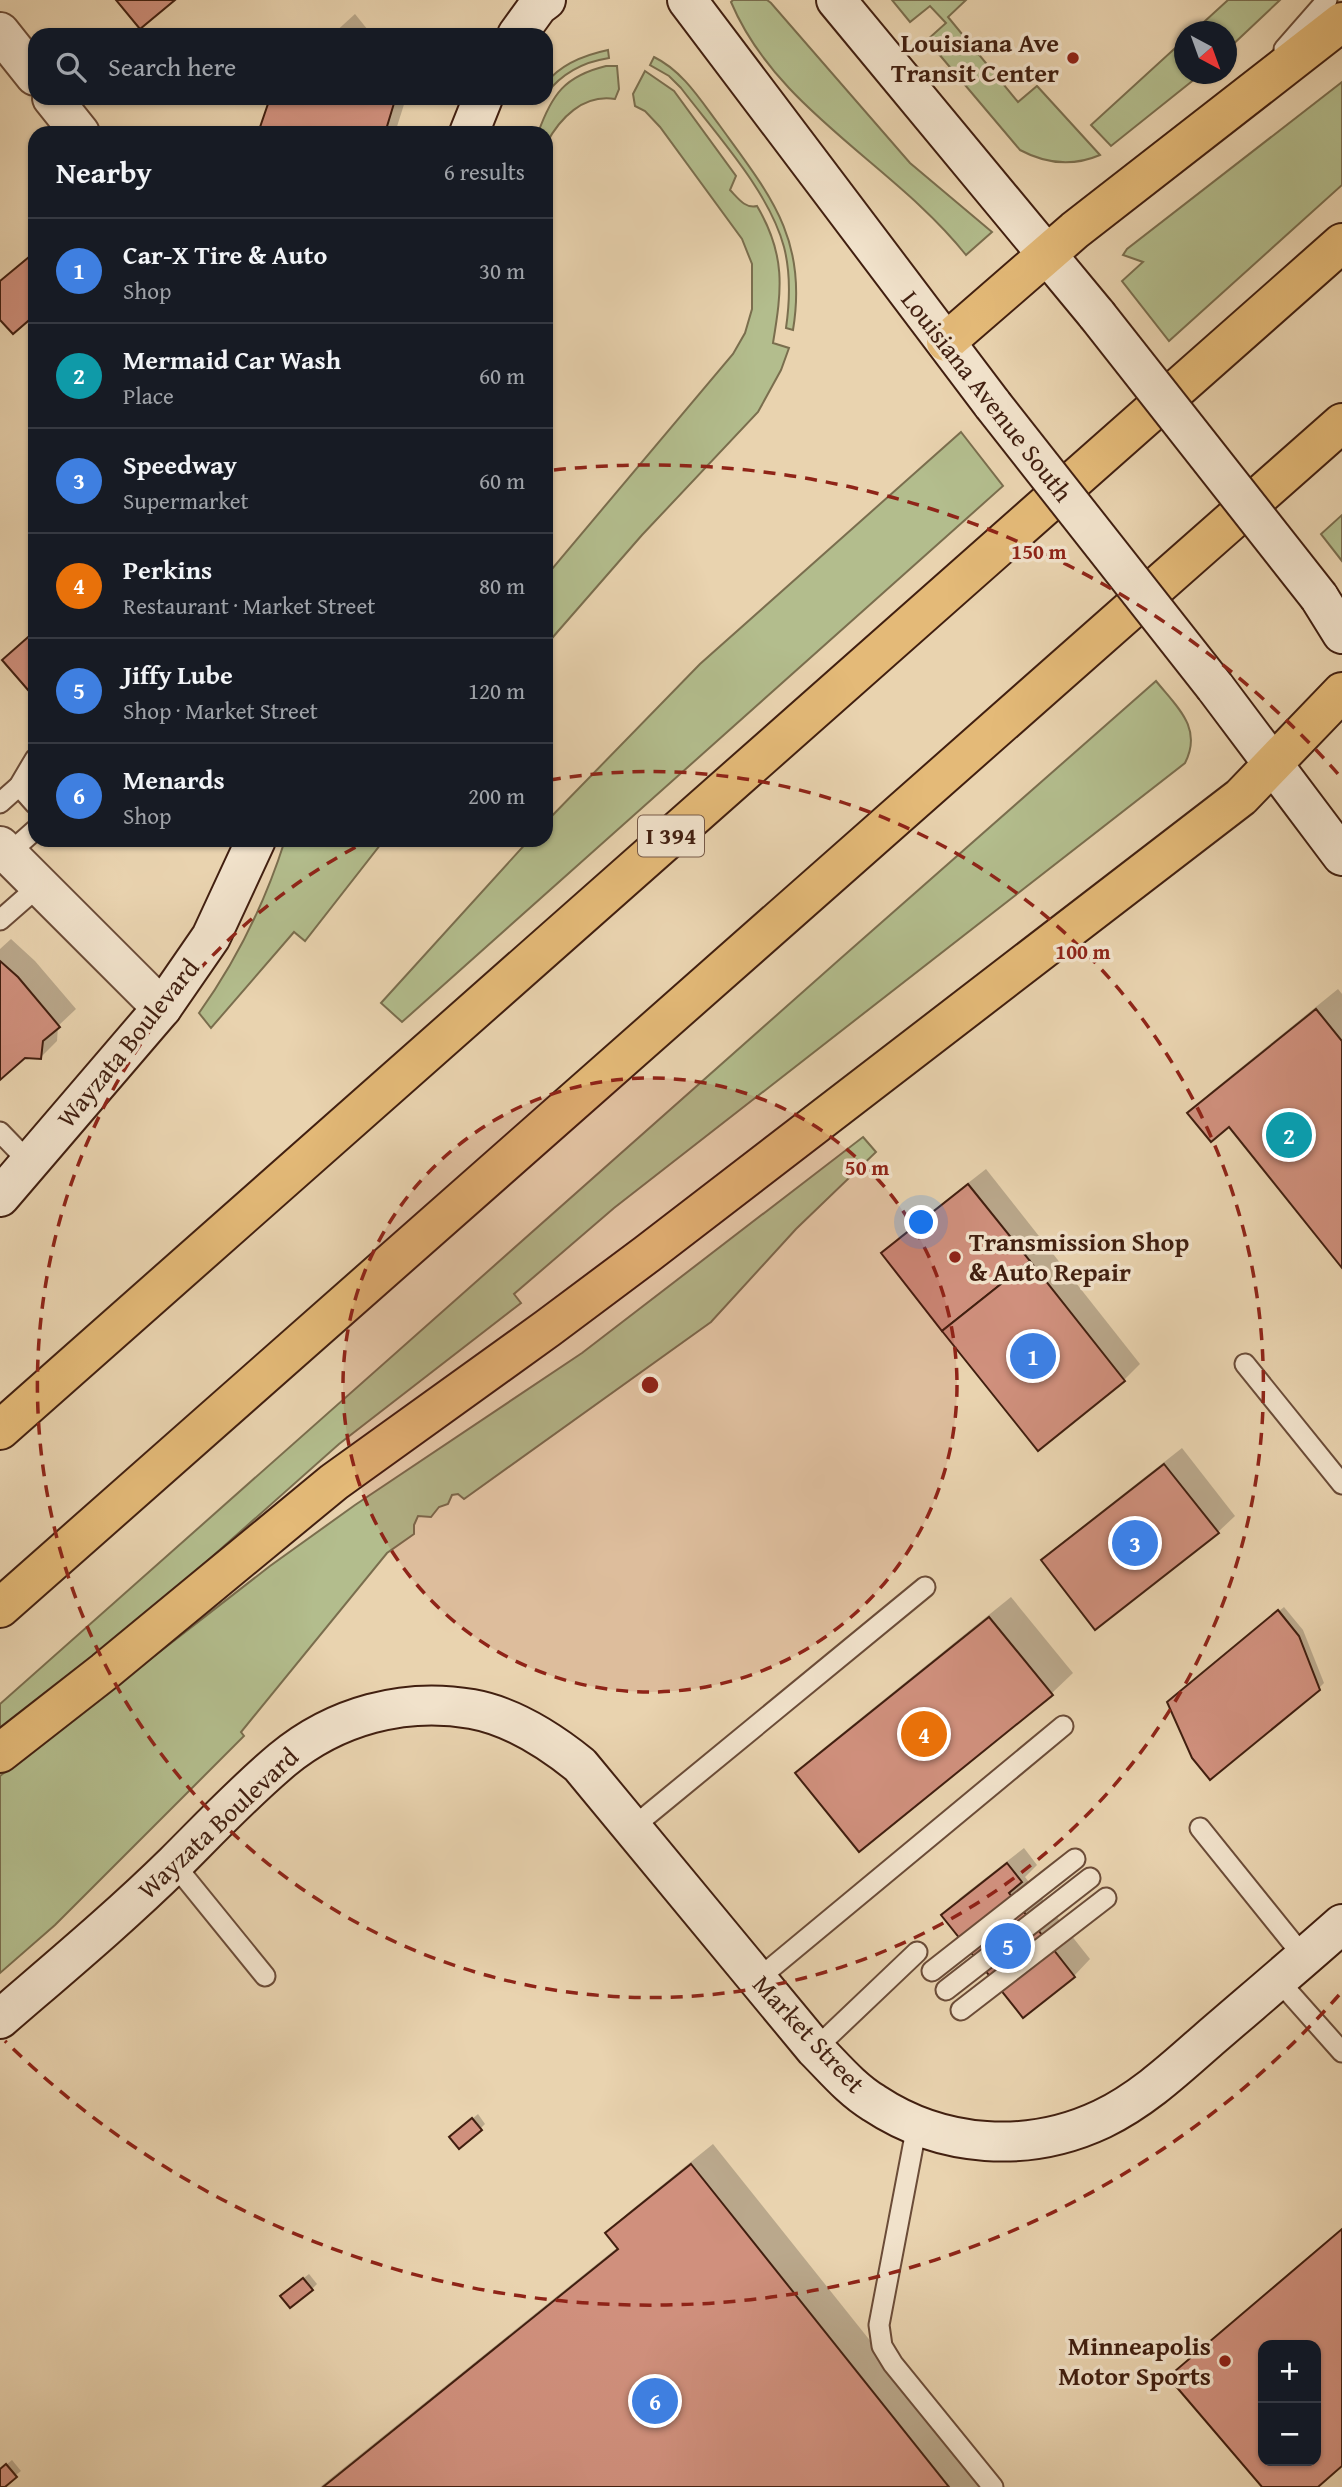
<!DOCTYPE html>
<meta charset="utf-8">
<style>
body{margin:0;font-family:"Gentium Book Plus",serif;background:#20242c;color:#f1f3f6}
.controls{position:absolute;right:21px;bottom:21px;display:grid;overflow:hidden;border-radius:14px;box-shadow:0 2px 5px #0004}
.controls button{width:63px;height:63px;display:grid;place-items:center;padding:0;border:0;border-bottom:2px solid #363941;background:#171b24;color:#f1f3f6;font:35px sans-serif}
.compass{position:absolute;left:1174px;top:21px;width:63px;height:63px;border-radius:50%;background:#171b24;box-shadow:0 2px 5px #0004;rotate:139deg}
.you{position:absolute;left:922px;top:1223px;width:24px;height:24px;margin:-18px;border:5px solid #fff;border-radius:50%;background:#1a73e8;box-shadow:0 0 0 10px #1a73e833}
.badge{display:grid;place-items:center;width:46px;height:46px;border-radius:50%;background:#c59692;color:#fff;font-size:23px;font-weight:700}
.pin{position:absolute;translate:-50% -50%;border:4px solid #fff;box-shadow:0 2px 7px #0006}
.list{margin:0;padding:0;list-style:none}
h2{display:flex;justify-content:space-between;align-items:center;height:91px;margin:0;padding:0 28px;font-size:30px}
h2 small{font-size:23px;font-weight:400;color:#9ea1a6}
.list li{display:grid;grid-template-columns:46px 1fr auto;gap:21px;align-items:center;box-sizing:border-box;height:105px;padding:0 28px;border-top:2px solid #363941}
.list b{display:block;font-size:26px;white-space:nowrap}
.list p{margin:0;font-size:23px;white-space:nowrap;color:#9ea1a6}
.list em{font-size:23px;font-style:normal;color:#9ea1a6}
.icon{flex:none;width:38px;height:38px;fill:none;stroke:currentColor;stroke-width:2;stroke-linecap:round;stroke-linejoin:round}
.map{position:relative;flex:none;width:1342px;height:2487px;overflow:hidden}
.search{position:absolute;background:#171b24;box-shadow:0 2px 5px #0004;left:28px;top:28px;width:525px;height:77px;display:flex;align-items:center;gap:18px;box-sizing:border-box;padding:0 24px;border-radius:21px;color:#9ea1a6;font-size:26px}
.panel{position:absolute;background:#171b24;box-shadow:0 2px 5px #0004;left:28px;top:126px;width:525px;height:721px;border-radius:21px}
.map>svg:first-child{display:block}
</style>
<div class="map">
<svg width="1342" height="2487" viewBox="0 0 1342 2487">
<rect width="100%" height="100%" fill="#e9d3af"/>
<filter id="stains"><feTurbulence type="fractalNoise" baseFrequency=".00286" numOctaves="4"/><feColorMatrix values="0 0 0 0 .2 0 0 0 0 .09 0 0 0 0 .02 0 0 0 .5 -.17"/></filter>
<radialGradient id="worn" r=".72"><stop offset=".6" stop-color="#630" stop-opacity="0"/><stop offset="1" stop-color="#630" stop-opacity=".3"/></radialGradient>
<g fill="#b3bd8d" stroke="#7a6e4e" stroke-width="2">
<path d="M733 0H767L771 3 910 163 992 232 966 255C895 165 777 111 731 2Z"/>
<path d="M892 0H966L948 17 1018 102 1037 86 1100 155C1072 167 1046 164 1020 150L927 40 946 23 930 6 910 22Z"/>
<polygon points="1228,0 1280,0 1227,50 1226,32 1194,31"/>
<polygon points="1184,40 1184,74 1201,74 1111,146 1091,125"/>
<path d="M608 50 609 58C583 62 562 73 546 94V83C561 64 584 55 608 50Z"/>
<path d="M654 57C683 71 701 101 720 126 770 195 808 239 793 330L786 328C790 300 791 274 784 247 769 191 716 134 681 88L669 76 650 65Z"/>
<path d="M606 66H617L619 89 615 99C583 94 560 118 546 144V133H538C552 94 565 76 606 66Z"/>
<path d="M645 71 674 91 736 176 730 190C738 198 745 209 757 206 786 255 782 289 773 343L789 348 781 370 758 412 642 535 546 645V576L733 354 745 333 752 309V264L742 239 660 127 645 111 635 106 633 94Z"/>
<polygon points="1342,82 1342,185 1169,341 1122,281 1143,262 1123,255 1127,249"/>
<polygon points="961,432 1003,486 402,1022 381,1003 529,840 546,840 546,822 700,664"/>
<polygon points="1342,515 1342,561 1321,534"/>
<path d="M1156 681C1177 707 1203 728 1185 763L614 1208 514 1294 521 1303 339 1444 116 1642 0 1734V1704L840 959Z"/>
<path d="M285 840H384L305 941 294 932 211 1028 199 1013C237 960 265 903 285 840Z"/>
<polygon points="863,1137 876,1152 796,1229 711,1322 464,1499 458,1494 452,1495 448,1504 439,1507 431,1517 418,1516 414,1525 414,1534 387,1553 241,1732 244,1736 55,1925 0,1973 0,1776 270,1566 355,1505 582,1353"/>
</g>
<g fill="#0003" fill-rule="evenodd">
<polygon points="355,14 372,35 332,35"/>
<polygon points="272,98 406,98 395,133 260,133"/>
<polygon points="11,939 35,961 76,1009 58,1026 57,1041 41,1057 25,1056 0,1078 0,949"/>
<polygon points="1338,989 1342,994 1342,1265 1229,1125 1190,1113 1211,1092"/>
<polygon points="986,1169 1140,1364 1124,1380 883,1254 899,1237"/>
<polygon points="1182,1448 1235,1516 1218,1532 1096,1628 1043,1560 1060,1544"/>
<polygon points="1011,1597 1073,1673 1051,1694 797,1773 819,1752"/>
<polygon points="1284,1607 1303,1630 1324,1683 1319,1688 1174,1697"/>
<polygon points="1024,1848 1037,1865 1025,1877 1090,1959 1074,1976 944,1915 960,1898"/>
<polygon points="478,2114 485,2124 480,2129 457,2132"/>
<polygon points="713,2144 987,2487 320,2487 618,2247 607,2233 629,2212"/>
<path d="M1342 2228V2464L1315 2487H1265L1170 2377 1191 2356ZM1263 2345H1316V2461H1263Z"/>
<polygon points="309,2274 317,2284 312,2289 287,2291"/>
<polygon points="12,2460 21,2471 0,2487 0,2470"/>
</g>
<g fill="#d0907d" stroke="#411f10" stroke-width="2" fill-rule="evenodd">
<polygon points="116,0 175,0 140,29"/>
<polygon points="270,98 389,98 395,100 385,133 258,133"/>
<polygon points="35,252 35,315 13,334 0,320 0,281"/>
<polygon points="35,631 35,698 2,660"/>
<polygon points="0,961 18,977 60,1027 43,1041 41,1059 25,1058 0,1080"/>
<polygon points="1316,1009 1342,1041 1342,1268 1229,1127 1211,1142 1187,1113"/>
<polygon points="968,1184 1030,1261 942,1331 881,1253"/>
<polygon points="1030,1261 1125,1381 1038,1451 942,1331"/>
<polygon points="1164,1464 1219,1533 1095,1630 1041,1560"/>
<polygon points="1278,1610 1299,1636 1320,1690 1210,1780 1192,1758 1167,1702"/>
<polygon points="989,1617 1053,1695 859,1852 795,1773"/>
<polygon points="1007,1863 1022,1882 1009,1893 1075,1977 1023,2018 941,1915"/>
<polygon points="472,2118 482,2130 459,2149 449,2137"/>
<polygon points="691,2164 949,2487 323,2487 618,2249 605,2233"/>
<path d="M1342 2229V2466L1318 2487H1262L1168 2377ZM1263 2345H1316V2461H1263Z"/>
<polygon points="303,2278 313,2290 290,2308 280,2296"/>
<polygon points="6,2464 17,2477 5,2487 0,2487 0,2469"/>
</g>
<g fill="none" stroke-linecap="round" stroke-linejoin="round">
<g stroke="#6b4c38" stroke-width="23">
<g id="lane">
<polyline points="1284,49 1327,0"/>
<polyline points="19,786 35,804"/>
<polyline points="0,803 19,786 35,759"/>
<polyline points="8,854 35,830"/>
<polyline points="0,920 40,885"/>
<polyline points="0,1132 30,1163"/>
<polyline points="1245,1364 1342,1484"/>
<polyline points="633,1827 925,1587"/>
<polyline points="1200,1828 1304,1957"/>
<polyline points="174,1864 265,1976"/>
<polyline points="932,1971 1075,1859"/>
<polyline points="758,1979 1063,1726"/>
<polyline points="1278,1980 1342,2052"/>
<polyline points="946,1990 1090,1878"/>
<polyline points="961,2010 1106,1898"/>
<polyline points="815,2049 917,1952"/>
<polyline points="917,2125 879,2325 882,2346 893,2364 993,2487"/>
</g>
</g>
<g stroke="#6b4c38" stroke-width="42">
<g id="street">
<polyline points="0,32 35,76"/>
<polyline points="52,98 80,133"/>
<polyline points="0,846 162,1008"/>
</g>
</g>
<g stroke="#411f10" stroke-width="42">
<g id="secondary">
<polyline points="687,0 993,405"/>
<polyline points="836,0 1097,315"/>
<polyline points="517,35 538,6 546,0"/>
<polyline points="469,133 483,98"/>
<polyline points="1319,597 1342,634"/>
<polyline points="1215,687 1342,856"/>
<polyline points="0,1197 162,1008 211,937 256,840"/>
<path d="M0 2019C59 1968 119 1918 175 1863 210 1828 244 1792 282 1760 335 1716 404 1697 472 1709 511 1716 549 1740 580 1765L815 2049C834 2068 851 2089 874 2103 942 2148 1028 2154 1102 2119 1142 2100 1176 2068 1209 2039 1253 2001 1298 1963 1342 1924"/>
</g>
</g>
<g stroke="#411f10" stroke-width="42">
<g id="highway">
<polyline points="946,342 1075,230 1342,22"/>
<polyline points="0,1430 1342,243"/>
<polyline points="0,1608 1342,423"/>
<polyline points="0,1753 105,1671 334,1482 548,1328 647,1254 1241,797 1342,692"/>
</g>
</g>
<use href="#lane" stroke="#f1e2cb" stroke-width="19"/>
<use href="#street" stroke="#f1e2cb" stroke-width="38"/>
<use href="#secondary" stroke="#f1e2cb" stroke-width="38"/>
<use href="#highway" stroke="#e4ba78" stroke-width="38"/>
<g stroke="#411f10" stroke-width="42" stroke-linecap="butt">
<g id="secondary-bridge">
<polyline points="1097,315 1319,597"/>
<polyline points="993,405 1215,687"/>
</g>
</g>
<use href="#secondary-bridge" stroke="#f1e2cb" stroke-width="38"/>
</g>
<circle cx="650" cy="1385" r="307" fill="#8f2418" fill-opacity=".12"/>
<g fill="none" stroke="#8f2418" stroke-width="3.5" stroke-dasharray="12 9">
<circle cx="650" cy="1385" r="307"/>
<path d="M549 780A613 613 0 1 1 367 841"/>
<path d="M1339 1995A920 920 0 0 1 5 2041M554 470A920 920 0 0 1 1339 775"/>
</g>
<g fill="#8f2418" stroke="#f1e2cb" stroke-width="2.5">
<circle cx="1073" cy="58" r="7"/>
<circle cx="955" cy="1257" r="7"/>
<circle cx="1225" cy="2361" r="7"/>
</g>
<g text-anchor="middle" stroke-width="7" stroke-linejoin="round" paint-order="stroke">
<rect fill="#f1e2cb" stroke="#765a48" stroke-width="2" x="638" y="815.5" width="66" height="41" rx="5"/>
<g font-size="24" font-weight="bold" fill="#411f10">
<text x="671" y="844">I 394</text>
</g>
<g font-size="26" font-weight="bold" fill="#411f10" stroke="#f1e2cb" text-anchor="end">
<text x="1059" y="52">Louisiana Ave<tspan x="1059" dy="30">Transit Center</tspan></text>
<text x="969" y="1251" text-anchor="start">Transmission Shop<tspan x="969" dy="30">&amp; Auto Repair</tspan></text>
<text x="1211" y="2355">Minneapolis<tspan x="1211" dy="30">Motor Sports</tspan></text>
</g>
<g font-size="26" fill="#411f10" stroke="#f1e2cb">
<text transform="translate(987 396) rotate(52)" y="9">Louisiana Avenue South</text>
<text transform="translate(128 1043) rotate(-51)" y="9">Wayzata Boulevard</text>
<text transform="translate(218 1823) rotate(-43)" y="9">Wayzata Boulevard</text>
<text transform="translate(809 2034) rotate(47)" y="9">Market Street</text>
</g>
</g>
<circle cx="650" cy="1385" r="10" fill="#8f2418" stroke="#f1e2cb" stroke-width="3.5"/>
<g font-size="21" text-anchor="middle" font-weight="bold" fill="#8f2418" stroke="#f1e2cb" stroke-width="7" stroke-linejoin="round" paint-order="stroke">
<text x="1039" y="559">150 m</text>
<text x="1083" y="959">100 m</text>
<text x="867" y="1175">50 m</text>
</g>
<rect width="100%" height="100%" filter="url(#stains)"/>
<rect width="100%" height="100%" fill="url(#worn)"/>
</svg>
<div class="controls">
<button>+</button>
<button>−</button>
</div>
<svg class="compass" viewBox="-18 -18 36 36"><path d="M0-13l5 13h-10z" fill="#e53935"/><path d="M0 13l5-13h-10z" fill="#9ea1a6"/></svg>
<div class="you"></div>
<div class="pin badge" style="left:1033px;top:1356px;background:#3f7fe0">1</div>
<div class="pin badge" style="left:1289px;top:1135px;background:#0f9aa8">2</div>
<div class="pin badge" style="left:1135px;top:1543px;background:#3f7fe0">3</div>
<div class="pin badge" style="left:924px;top:1734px;background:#e8710a">4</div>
<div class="pin badge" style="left:1008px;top:1946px;background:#3f7fe0">5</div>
<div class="pin badge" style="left:655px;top:2401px;background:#3f7fe0">6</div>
<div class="search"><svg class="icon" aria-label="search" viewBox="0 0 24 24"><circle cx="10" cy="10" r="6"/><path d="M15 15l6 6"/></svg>Search here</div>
<section class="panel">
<h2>Nearby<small>6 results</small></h2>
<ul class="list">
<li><span class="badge" style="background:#3f7fe0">1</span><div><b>Car-X Tire &amp; Auto</b><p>Shop</p></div><em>30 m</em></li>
<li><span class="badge" style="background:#0f9aa8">2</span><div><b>Mermaid Car Wash</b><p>Place</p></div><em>60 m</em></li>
<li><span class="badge" style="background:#3f7fe0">3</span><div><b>Speedway</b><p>Supermarket</p></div><em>60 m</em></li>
<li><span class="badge" style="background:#e8710a">4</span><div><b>Perkins</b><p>Restaurant · Market Street</p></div><em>80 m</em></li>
<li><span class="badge" style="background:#3f7fe0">5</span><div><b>Jiffy Lube</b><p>Shop · Market Street</p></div><em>120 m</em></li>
<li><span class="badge" style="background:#3f7fe0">6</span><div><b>Menards</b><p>Shop</p></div><em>200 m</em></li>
</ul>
</section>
</div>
